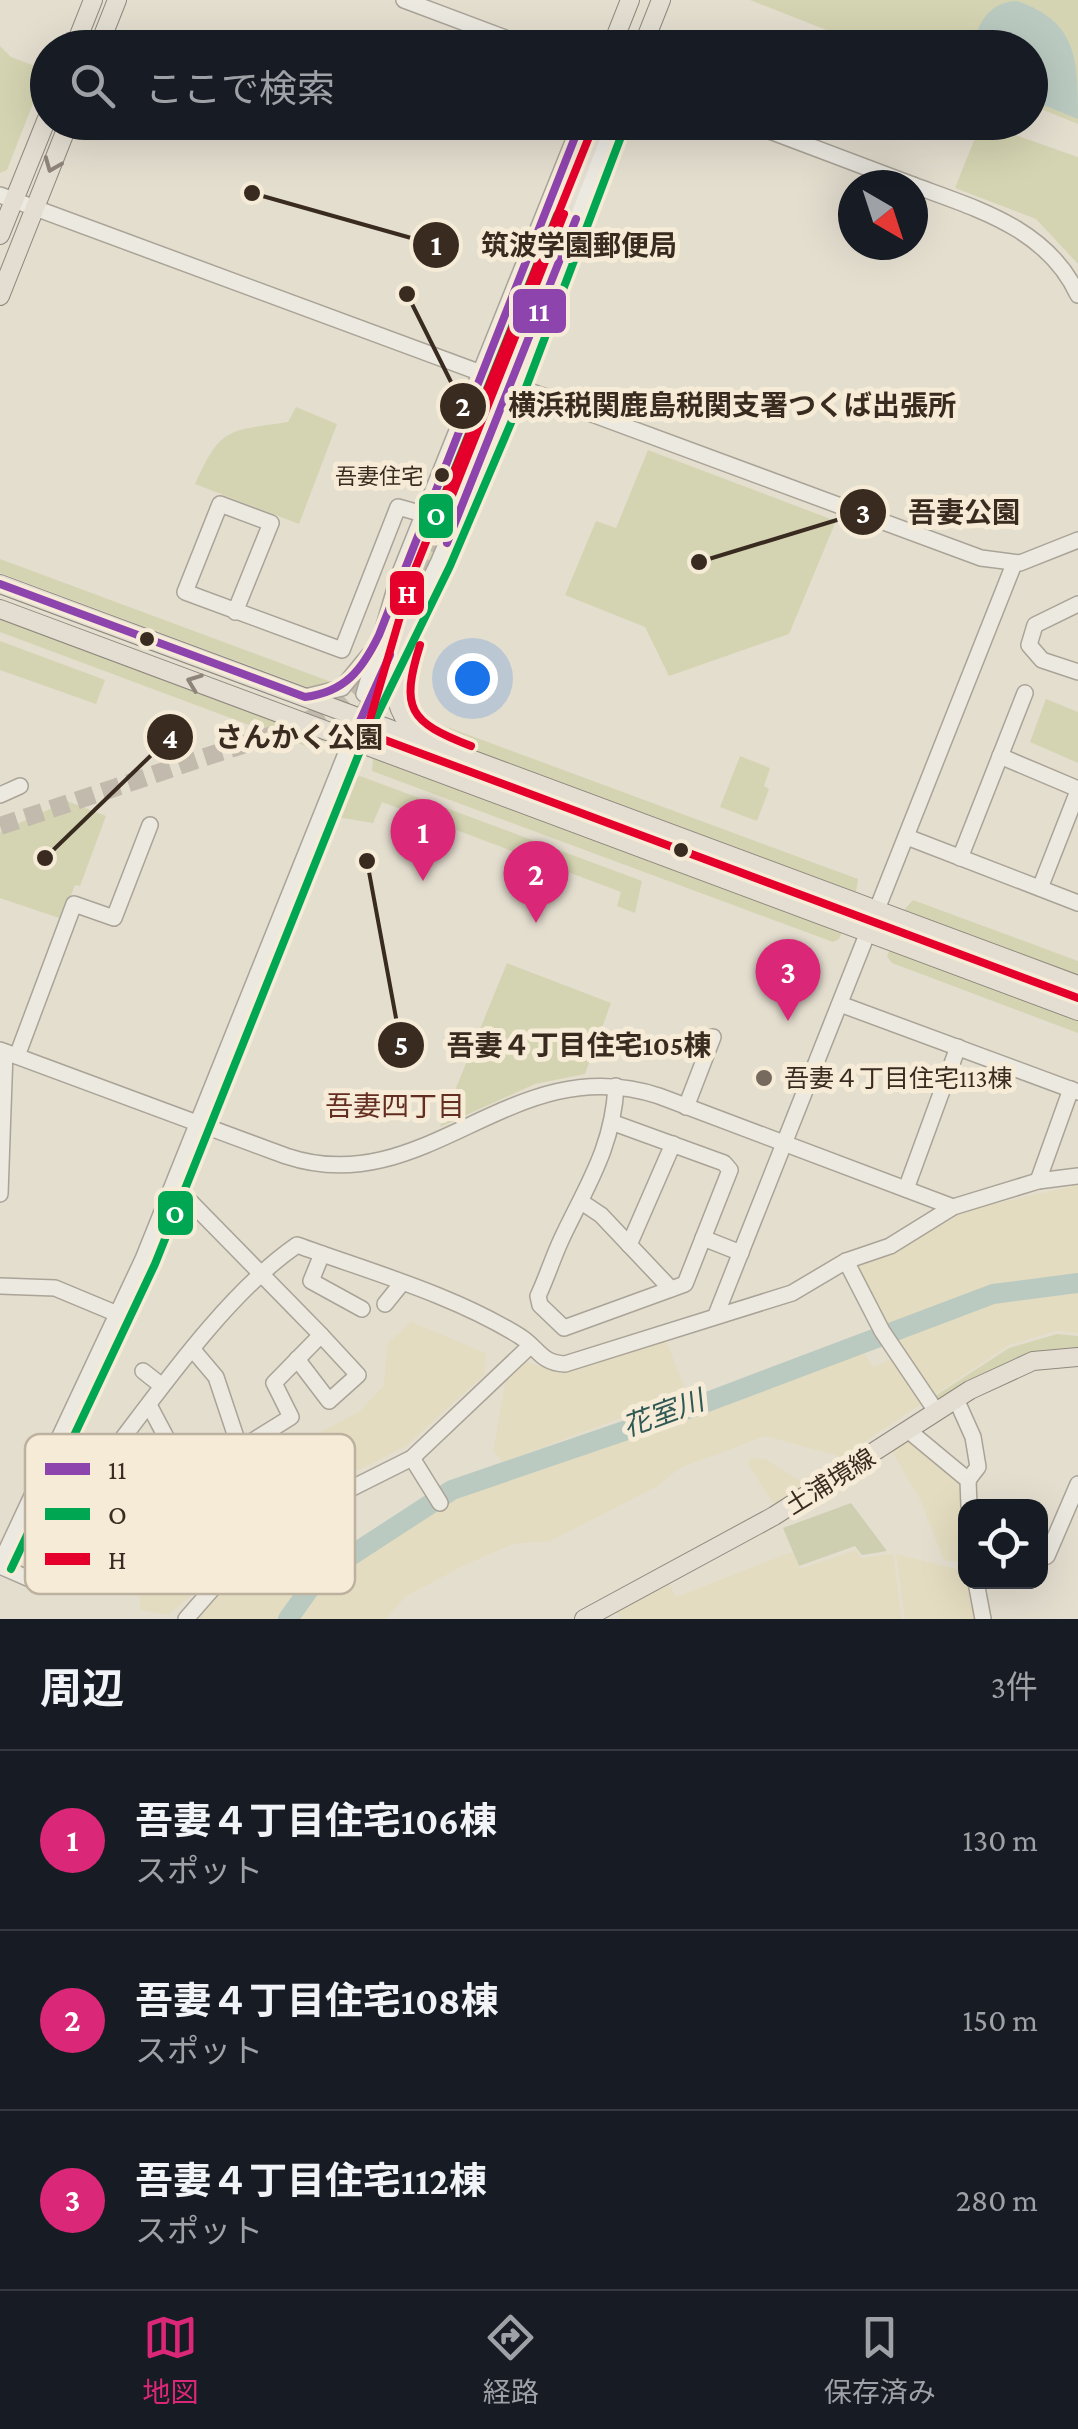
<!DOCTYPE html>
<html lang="ja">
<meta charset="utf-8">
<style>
body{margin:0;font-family:"Crimson Pro","Noto Sans JP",serif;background:#242831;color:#f1f3f6}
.controls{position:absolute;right:30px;bottom:30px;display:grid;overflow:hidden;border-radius:20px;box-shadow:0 10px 40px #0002}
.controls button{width:90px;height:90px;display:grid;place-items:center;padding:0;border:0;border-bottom:2px solid #363941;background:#171b24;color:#f1f3f6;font:50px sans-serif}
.compass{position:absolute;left:838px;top:170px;width:90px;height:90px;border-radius:50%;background:#171b24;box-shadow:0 10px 40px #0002;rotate:141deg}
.you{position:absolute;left:472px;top:678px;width:35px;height:35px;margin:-25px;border:8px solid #fff;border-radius:50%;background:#1a73e8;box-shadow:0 0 0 15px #1a73e833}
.badge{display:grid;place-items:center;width:65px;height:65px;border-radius:50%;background:#db2777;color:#fff;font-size:32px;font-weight:700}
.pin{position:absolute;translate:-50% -82px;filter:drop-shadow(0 2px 5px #0008)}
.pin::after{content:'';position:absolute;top:52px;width:35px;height:30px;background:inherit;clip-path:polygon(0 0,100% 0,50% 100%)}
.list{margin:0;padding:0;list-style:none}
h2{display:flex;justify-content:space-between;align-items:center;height:130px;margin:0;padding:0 40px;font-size:42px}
h2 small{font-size:32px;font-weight:400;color:#9ea1a6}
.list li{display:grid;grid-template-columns:65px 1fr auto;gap:30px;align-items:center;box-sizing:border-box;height:180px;padding:0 40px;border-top:2px solid #363941}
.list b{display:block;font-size:38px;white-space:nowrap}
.list p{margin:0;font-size:32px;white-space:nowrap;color:#9ea1a6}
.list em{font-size:32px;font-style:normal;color:#9ea1a6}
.icon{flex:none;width:55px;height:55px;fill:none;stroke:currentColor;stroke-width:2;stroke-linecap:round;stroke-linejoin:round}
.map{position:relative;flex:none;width:1078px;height:1619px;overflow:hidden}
.search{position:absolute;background:#171b24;box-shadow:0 10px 40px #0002;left:30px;right:30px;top:30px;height:110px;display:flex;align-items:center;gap:25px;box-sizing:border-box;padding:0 35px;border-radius:55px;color:#9ea1a6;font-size:38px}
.sheet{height:670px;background:#171b24}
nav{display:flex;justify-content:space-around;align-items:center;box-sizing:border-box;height:140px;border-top:2px solid #363941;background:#171b24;font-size:28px;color:#9ea1a6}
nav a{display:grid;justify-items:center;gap:5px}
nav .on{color:#db2777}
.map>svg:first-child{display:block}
</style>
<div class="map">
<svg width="1078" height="1619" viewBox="0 0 1078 1619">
<rect width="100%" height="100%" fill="#e4decf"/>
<g fill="#e3dcc0">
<polygon points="1078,1185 1078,1275 987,1286 885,1325 854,1268 893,1254 967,1210"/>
<polygon points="1078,1287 1078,1333 1056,1331 1009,1345 931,1397 893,1338 999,1296"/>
<polygon points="411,1322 486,1353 484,1375 406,1446 314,1493 168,1615 140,1610 140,1557 218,1492 256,1483 285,1451 360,1411 384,1385 387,1344"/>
<polygon points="666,1341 687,1393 503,1462 493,1451 507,1373 523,1361 562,1373"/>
<polygon points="864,1353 874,1367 891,1359 921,1404 842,1457 765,1436 680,1468 656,1487 550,1541 513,1544 469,1563 406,1596 386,1619 293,1619 327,1576 437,1502"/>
<polygon points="909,1438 965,1482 964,1563 944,1560 920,1499 891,1450"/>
<polygon points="750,1458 765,1459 807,1485 775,1506 749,1466"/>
<polygon points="329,1507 357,1542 318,1568 279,1619 193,1619 225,1585"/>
<polygon points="856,1550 861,1558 893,1554 902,1619 621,1619 616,1611 669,1584 676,1597 792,1552 800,1569"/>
<polygon points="896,1554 965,1571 978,1619 905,1619"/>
</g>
<g fill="#d4d4b2">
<polygon points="750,0 1078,0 1078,124 1031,105 1030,48 870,47"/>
<polygon points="0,46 11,57 46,70 7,170 0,173"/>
<polygon points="981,123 1078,157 1078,264 1036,219 955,188"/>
<polygon points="485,401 492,404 492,412 432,564 381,665 402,589 439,493"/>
<path d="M296 407 337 424 299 524 195 484C221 425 230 431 288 422Z"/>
<polygon points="648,450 836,521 789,634 669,676 645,627 565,595 596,521 616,528"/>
<polygon points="0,559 337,684 315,690 0,573"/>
<polygon points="0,617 324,738 319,751 0,632"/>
<polygon points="0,641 105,680 96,704 0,670"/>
<polygon points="1046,699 1078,712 1078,763 1030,742"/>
<polygon points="404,711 858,879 856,892 440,738 427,733"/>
<polygon points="740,756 770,768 764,786 769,789 757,821 720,807"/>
<polygon points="373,757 842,932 839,939 833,942 372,771"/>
<polygon points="360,776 642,881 635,913 617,906 621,892 382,802 373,823 337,817 351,780"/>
<polygon points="67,801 106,816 80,886 75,885 62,919 0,898 0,832"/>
<polygon points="913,900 1078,961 1078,975 904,910"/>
<polygon points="890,949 1078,1019 1078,1033 892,963 887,956"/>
<polygon points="507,963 611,1003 585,1074 535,1084 440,1127"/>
<path d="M1057 1334 1078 1336V1351C1022 1348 982 1375 936 1403L932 1398 1009 1348Z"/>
</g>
<polygon fill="#ceceb1" points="851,1503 887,1551 862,1555 855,1546 799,1566 783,1528"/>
<path fill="#bacac0" d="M1017 1C1078 22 1078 60 1078 119L1031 100 1030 48 975 47C975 23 992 1 1017 1Z"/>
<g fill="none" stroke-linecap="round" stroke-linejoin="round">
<polyline stroke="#bacac0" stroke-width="20" points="288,1619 318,1577 452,1490 694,1407 993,1294 1078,1283"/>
<path stroke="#c2baac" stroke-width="18" stroke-dasharray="18 9" stroke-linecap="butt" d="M0 826C67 804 135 781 202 758 247 743 296 731 336 704 409 653 476 433 511 345"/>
<g stroke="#aaa397" stroke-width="18">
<g id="minor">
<polyline points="404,0 532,48"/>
<polyline points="746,122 913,185"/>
<path d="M913 185C977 209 1047 228 1078 295"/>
<polyline points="0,195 981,558 1020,563 1078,540"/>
<polyline points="1078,604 1035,625 1029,645 1042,660 1078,672"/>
<polyline points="235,612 271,523 220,504 185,592 342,650 398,507 423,514"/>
<polyline points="364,694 399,575 581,122"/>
<polyline points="305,697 342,688 369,655"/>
<polyline points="1000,756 1078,789"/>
<polyline points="0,795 20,786"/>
<polyline points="907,837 1078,903"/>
<polyline points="960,858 1025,693"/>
<polyline points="1040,888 1078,791"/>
<polyline points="840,1004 1078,1092"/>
<path d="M0 1050 286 1156C426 1203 512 1047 659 1096L953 1207"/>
<polyline points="17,1056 74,904 114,918 150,825"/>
<polyline points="686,1107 713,1037"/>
<path d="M614 1123 724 1163 730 1170 685 1284 564 1328 540 1305 538 1296C547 1277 553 1257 562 1238 587 1185 613 1147 616 1086"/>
<polyline points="1038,1181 1071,1089"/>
<polyline points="174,1185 321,1335 274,1383 291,1417 240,1449 216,1377 194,1351"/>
<polyline points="906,1189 958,1047"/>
<polyline points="0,1194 5,1052"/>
<polyline points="583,1203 601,1215 671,1289"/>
<polyline points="703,1238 741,1253"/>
<polyline points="629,1245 673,1144"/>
<polyline points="322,1254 311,1281 362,1309"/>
<polyline points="846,1261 882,1331 936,1411"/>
<polyline points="0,1286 55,1288 115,1313"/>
<polyline points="385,1304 402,1283"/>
<polyline points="716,1315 1014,564"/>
<polyline points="297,1359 329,1401 358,1375 321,1335"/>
<polyline points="143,1371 162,1386"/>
<polyline points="956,1399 973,1437 978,1467 968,1480"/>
<polyline points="909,1431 968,1480 969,1506"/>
<polyline points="412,1458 440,1503"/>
<path d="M124 1523 96 1481 97 1472C153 1400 223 1296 297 1245 371 1272 454 1295 521 1337 539 1349 541 1363 565 1364L792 1293 846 1261 890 1246 953 1207 1038 1181 1078 1176"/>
<polyline points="1040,1559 1047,1556 1078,1484"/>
<polyline points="0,1564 143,1259 351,741 439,561 513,385 613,122"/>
<polyline points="0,1566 32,1580 144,1510 185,1473 149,1405"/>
<polyline points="976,1582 983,1619"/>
<polyline points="186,1619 220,1580 249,1562 320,1504 412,1458 530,1346"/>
</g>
</g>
<g stroke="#8f887e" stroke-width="20">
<g id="major">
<polyline points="74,48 93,0"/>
<polyline points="98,48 117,0"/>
<polyline points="611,48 630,0"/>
<polyline points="642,48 661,0"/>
<polyline points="0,235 48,116"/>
<polyline points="0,296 69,122"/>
<polyline points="511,345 597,122"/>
<polyline points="0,584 1078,985"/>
<polyline points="0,609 1078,1011"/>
<path d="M415 610C404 663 374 694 422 739"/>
<polyline points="584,1619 774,1516 970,1390 1033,1361 1078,1357"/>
</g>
</g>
<use href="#minor" stroke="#ece9e1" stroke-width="15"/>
<use href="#major" stroke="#e4ded2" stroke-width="18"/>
<g stroke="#f5ebd6" stroke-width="15">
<g id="bus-1">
<polyline points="447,543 576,219"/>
<path d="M0 584 305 697C345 692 362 670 379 635L581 122"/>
<polyline points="351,741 390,655"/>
</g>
</g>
<g stroke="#f5ebd6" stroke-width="15">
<g id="bus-2">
<polyline points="427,538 557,215"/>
<polyline points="11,1569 155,1264 362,746 450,566 525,390 625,126"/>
</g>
</g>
<g stroke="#f5ebd6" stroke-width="15">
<g id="bus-3">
<polyline points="593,127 411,579 366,733 1078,998"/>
<polyline points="435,538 564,214"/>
<path d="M420 645C400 709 409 722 471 746"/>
</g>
</g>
<use href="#bus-1" stroke="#8e44ad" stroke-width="8"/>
<use href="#bus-2" stroke="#00a651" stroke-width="8"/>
<use href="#bus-3" stroke="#e4002b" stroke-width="8"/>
</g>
<defs><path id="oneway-chevron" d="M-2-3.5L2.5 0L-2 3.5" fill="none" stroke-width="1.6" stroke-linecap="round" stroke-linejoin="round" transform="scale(2.5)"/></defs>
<g stroke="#8e8479">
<use href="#oneway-chevron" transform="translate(52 165) rotate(112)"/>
<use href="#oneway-chevron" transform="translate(194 682) rotate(-159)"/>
</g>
<g fill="#392b20" stroke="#f5ebd6" stroke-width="4">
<circle cx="442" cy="475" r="9"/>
<circle cx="147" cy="639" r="9"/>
<circle cx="681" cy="850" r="9"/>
</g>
<circle fill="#756a5d" stroke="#f5ebd6" stroke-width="4" cx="764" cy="1078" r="10"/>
<g text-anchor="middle" stroke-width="10" stroke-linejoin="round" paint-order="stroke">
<g font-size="22" fill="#392b20" stroke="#f5ebd6" text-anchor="end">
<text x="423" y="484">吾妻住宅</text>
</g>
<g font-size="25" fill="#392b20" stroke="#f5ebd6" text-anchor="start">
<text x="784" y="1087">吾妻４丁目住宅113棟</text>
</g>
<g font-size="25" fill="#392b20" stroke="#f5ebd6">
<text transform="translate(830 1481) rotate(-32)" y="9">土浦境線</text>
</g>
<g font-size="28" fill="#642d21" stroke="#f5ebd6">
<text x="395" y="1116">吾妻四丁目</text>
</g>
<g font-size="28" font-style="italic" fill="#305854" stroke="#f5ebd6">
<text transform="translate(663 1413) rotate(-20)" y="10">花室川</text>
</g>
</g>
<rect x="25" y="1434" width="330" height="160" rx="15" fill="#f5ebd6" stroke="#bdb19f" stroke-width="2.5"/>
<rect x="45" y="1463" width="45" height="12" fill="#8e44ad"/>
<rect x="45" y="1508" width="45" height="12" fill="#00a651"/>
<rect x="45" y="1553" width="45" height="12" fill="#e4002b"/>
<g font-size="28" fill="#392b20">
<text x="108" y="1479">11</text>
<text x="108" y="1524">O</text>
<text x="108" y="1569">H</text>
</g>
<path fill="none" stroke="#392b20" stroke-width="4" d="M252 193L436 245M407 294L463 406M699 562L863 512M45 858L170 737M367 861L401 1045"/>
<g fill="#392b20" stroke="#f5ebd6" stroke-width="4">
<circle cx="252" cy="193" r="10"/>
<circle cx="407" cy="294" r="10"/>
<circle cx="699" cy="562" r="10"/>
<circle cx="45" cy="858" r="10"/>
<circle cx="367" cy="861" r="10"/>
<circle cx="436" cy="245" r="25"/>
<circle cx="463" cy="406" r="25"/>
<circle cx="863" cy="512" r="25"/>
<circle cx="170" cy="737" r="25"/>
<circle cx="401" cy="1045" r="25"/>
</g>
<g font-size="30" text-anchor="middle" font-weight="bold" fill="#fff">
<text x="436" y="255">1</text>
<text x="463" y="416">2</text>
<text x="863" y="523">3</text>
<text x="170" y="748">4</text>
<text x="401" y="1055">5</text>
</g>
<g font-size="28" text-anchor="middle" font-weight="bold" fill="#392b20" stroke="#f5ebd6" stroke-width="10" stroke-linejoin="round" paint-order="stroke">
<text x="579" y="255">筑波学園郵便局</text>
<text x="732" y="415">横浜税関鹿島税関支署つくば出張所</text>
<text x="964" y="522">吾妻公園</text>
<text x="299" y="747">さんかく公園</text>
<text x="579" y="1055">吾妻４丁目住宅105棟</text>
</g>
<g stroke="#f5ebd6" stroke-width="4">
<rect x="511" y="287" width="57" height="48" rx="10" fill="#8e44ad"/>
<rect x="417" y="492" width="38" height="48" rx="10" fill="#00a651"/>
<rect x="388" y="569" width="38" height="48" rx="10" fill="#e4002b"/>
<rect x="156" y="1189" width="39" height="48" rx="10" fill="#00a651"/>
</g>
<g font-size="28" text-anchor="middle" font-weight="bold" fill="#fff">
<text x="539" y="321">11</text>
<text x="436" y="525">O</text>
<text x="407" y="603">H</text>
<text x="175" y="1223">O</text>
</g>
</svg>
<div class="controls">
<button><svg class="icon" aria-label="locate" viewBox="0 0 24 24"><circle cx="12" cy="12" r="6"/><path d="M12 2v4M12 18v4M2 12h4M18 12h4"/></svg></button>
</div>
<svg class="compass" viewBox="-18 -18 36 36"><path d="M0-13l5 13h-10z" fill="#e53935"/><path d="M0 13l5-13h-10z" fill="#9ea1a6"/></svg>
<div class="you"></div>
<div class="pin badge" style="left:423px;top:881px">1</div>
<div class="pin badge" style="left:536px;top:923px">2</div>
<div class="pin badge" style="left:788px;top:1021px">3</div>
<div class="search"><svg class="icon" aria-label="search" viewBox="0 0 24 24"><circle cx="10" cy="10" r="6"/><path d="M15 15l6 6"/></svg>ここで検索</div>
</div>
<section class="sheet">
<h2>周辺<small>3件</small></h2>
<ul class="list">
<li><span class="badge">1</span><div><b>吾妻４丁目住宅106棟</b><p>スポット</p></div><em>130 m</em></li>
<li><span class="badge">2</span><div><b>吾妻４丁目住宅108棟</b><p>スポット</p></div><em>150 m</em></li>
<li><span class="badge">3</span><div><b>吾妻４丁目住宅112棟</b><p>スポット</p></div><em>280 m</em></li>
</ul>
</section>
<nav>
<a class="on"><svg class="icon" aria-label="map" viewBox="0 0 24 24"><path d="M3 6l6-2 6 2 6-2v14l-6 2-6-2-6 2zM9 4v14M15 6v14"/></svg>地図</a>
<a><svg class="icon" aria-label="directions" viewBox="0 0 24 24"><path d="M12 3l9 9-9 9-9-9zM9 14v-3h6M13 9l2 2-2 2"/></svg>経路</a>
<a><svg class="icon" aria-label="saved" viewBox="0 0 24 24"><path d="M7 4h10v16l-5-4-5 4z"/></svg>保存済み</a>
</nav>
